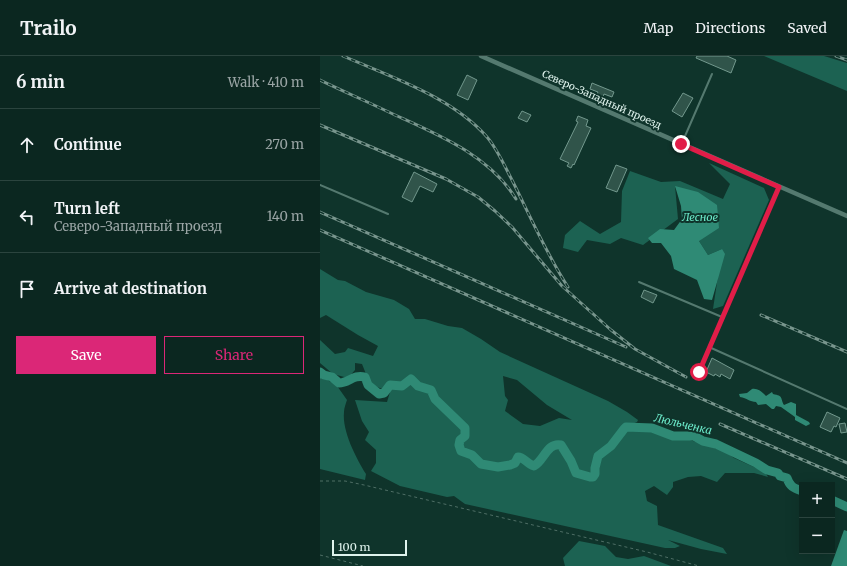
<!DOCTYPE html>
<meta charset="utf-8">
<style>
body{margin:0;font-family:Merriweather,serif;background:#142f29;color:#f1f3f6}
.controls{position:absolute;right:12px;bottom:12px;display:grid;overflow:hidden;border-radius:0px;box-shadow:0 4px 16px #0002}
.controls button{width:36px;height:36px;display:grid;place-items:center;padding:0;border:0;border-bottom:1px solid #2b443e;background:#0b2720;color:#f1f3f6;font:20px sans-serif}
.scale{position:absolute;left:12px;bottom:10px;width:75px;box-sizing:border-box;padding-left:4px;border:2px solid #dff3ed;border-top:0;font-size:11px;line-height:14px;white-space:nowrap;color:#dff3ed;-webkit-text-stroke:3px #0f342b;paint-order:stroke}
.stop{position:absolute;width:12px;height:12px;margin:-9px;border:3px solid #e11d48;border-radius:50%;background:#fff}
.stop.end{background:#e11d48;border-color:#fff;box-shadow:0 1px 4px #0008}
.list{margin:0;padding:0;list-style:none}
h2{display:flex;justify-content:space-between;align-items:center;height:52px;margin:0;padding:0 16px;font-size:17px}
h2 small{font-size:13px;font-weight:400;color:#9aa5a5}
.list li{display:grid;grid-template-columns:26px 1fr auto;gap:12px;align-items:center;box-sizing:border-box;height:72px;padding:0 16px;border-top:1px solid #2b443e}
.list b{display:block;font-size:15px;white-space:nowrap}
.list p{margin:0;font-size:13px;white-space:nowrap;color:#9aa5a5}
.list em{font-size:13px;font-style:normal;color:#9aa5a5}
.actions{display:flex;gap:8px;padding:12px 16px}
.actions a{flex:1;padding:9px 0;border:1px solid #db2777;border-radius:0px;text-align:center;font-size:14px;color:#db2777}
.actions .main{background:#db2777;color:#fff}
.icon{flex:none;width:22px;height:22px;fill:none;stroke:currentColor;stroke-width:2;stroke-linecap:round;stroke-linejoin:round}
.map{position:relative;flex:none;width:527px;height:510px;overflow:hidden}
header{display:flex;align-items:center;gap:24px;box-sizing:border-box;height:56px;padding:0 20px;background:#0b2720;border-bottom:1px solid #2b443e}
header strong{font-size:19px}
nav{display:flex;gap:22px;margin-inline-start:auto;font-size:14px}
main{display:flex}
aside{flex:1;background:#0b2720}
.map>svg:first-child{display:block}
</style>
<header>
<strong>Trailo</strong>
<nav><a>Map</a><a>Directions</a><a>Saved</a></nav>
</header>
<main>
<aside>
<h2>6 min<small>Walk · 410 m</small></h2>
<ul class="list">
<li><svg class="icon" aria-label="ahead" viewBox="0 0 24 24"><path d="M12 20V5M6 11l6-6 6 6"/></svg><div><b>Continue</b></div><em>270 m</em></li>
<li><svg class="icon" aria-label="left" viewBox="0 0 24 24"><path d="M17 20v-9H6M10 6l-5 5 5 5"/></svg><div><b>Turn left</b><p>Северо-Западный проезд</p></div><em>140 m</em></li>
<li><svg class="icon" aria-label="arrive" viewBox="0 0 24 24"><path d="M6 21V4h12l-3 4 3 4H6"/></svg><div><b>Arrive at destination</b></div></li>
</ul>
<div class="actions"><a class="main">Save</a><a>Share</a></div>
</aside>
<div class="map">
<svg width="527" height="510" viewBox="0 0 527 510">
<rect width="100%" height="100%" fill="#0f342b"/>
<g fill="#1c6252" fill-rule="evenodd">
<polygon points="444,0 504,0 527,7 527,35"/>
<polygon points="389,107 444,132 449,144 403,250 393,253 402,193 388,199 379,185 355,130 358,163 323,189 301,182 290,188 267,184 258,196 243,192 245,179 260,165 280,178 301,166 302,135 310,115 341,126 360,125 403,143 410,128"/>
<path d="M0 213 18 224 25 225 46 236 74 244 89 253 95 263H105L128 270 142 272 161 283 180 296 288 345 307 356 318 364 317 366 310 369V372L314 374 332 376 370 384 404 395 414 402 445 416 448 421 434 417H405L397 426 381 420 368 421 353 426V431L347 439 334 430 325 435 327 445 337 450 338 469 403 492 407 498 381 493 348 484 360 490 355 492H345L145 448 134 440 127 441 80 430 51 415 56 407V394L45 384 49 376 42 365 35 344 67 346 70 336 47 327 46 318 42 308 35 307V314L28 322 13 318 0 307V284L15 298 25 296 28 292 53 300 58 290 38 279 6 259 0 262ZM183 320 197 324 227 349 252 364 239 362 220 370 203 368 185 355 188 344 185 340Z"/>
<path d="M0 320 9 325 15 327 27 344C26 347 24 352 24 356 22 375 36 402 46 418L45 424 0 413Z"/>
<polygon points="259,485 285,490 296,501 308,503 324,500 351,510 245,510 243,502"/>
</g>
<g fill="#2f8a75">
<polygon points="355,130 378,136 397,149 399,172 379,185 388,199 402,193 405,198 392,244 384,243 377,224 354,213 351,200 341,187 332,187 328,182 340,173 354,174 362,163 361,150"/>
<path d="M432 333C438 332 442 336 446 340L452 336 453 338C464 340 460 342 464 349L471 346 476 348V359L489 366 490 368 486 370 475 364V361L461 351 456 350 454 353H452L446 348 438 349 436 346C430 346 427 342 420 341L419 338 427 337Z"/>
<polygon points="524,474 527,475 527,510 511,510"/>
</g>
<g fill="none" stroke-linecap="round" stroke-linejoin="round">
<polyline stroke="#2f8a75" stroke-width="1.5" points="0,322 4,319"/>
<g stroke="#2f8a75" stroke-width="9">
<path d="M0 316 4 319 12 321 19 327C29 327 33 318 45 321L48 329 59 338 64 337 70 329 82 330 91 323 98 330 111 334 115 343 145 372V380L140 384 139 389 141 395 152 399 161 408 178 411 190 409 195 407 198 401C204 401 207 408 214 410 224 405 227 386 241 389L251 405 256 417 270 421H273L275 418V412L278 400 291 390 304 373 306 371 332 372 353 380H374L383 385 396 388 436 407 447 414 458 417 460 420 467 422C470 431 474 432 482 435"/>
<polyline points="512,444 527,451"/>
</g>
</g>
<g fill="#30544a" stroke="#72988d">
<polygon points="377,0 407,0 416,4 411,17 376,2"/>
<polygon points="147,19 157,24 148,44 137,39"/>
<polygon points="272,27 294,36 292,41 284,38 283,41 277,38 278,36 270,33"/>
<polygon points="363,37 373,42 362,61 352,55"/>
<polygon points="202,55 211,59 207,66 198,62"/>
<polygon points="258,60 268,64 266,70 271,72 254,109 253,108 251,112 247,110 249,107 240,103 258,66 256,65"/>
<polygon points="296,109 307,113 297,136 286,132"/>
<polygon points="94,116 117,128 113,136 100,130 92,146 82,141"/>
<polygon points="324,234 337,239 333,247 321,241"/>
<polygon points="392,302 414,314 410,323 401,318 400,321 395,318 394,320 386,316"/>
<polygon points="507,356 520,362 516,371 514,370 511,376 500,371"/>
<polygon points="525,367 527,376 521,377 519,368"/>
</g>
<g fill="none" stroke-linecap="round" stroke-linejoin="round">
<g stroke="#4e6e65" stroke-width="1" stroke-dasharray="3 3" stroke-linecap="butt">
<polyline points="0,425 25,425 44,429 327,496 379,510"/>
<polyline points="0,499 43,510"/>
</g>
<g stroke="#54796f" stroke-width="2">
<polyline points="362,87 392,18"/>
<polyline points="0,129 68,158"/>
<polyline points="459,131 389,291 527,353"/>
<polyline points="319,226 402,261"/>
<polyline points="379,316 389,291"/>
</g>
<polyline stroke="#54796f" stroke-width="4.5" points="161,0 527,160"/>
<g stroke="#78958d" stroke-width="3">
<g id="rail">
<path d="M23 0C71 21 132 41 167 81 178 94 185 111 193 126 210 160 227 199 248 231"/>
<polyline points="516,0 527,4"/>
<path d="M0 24C25 36 50 47 75 59 119 79 170 100 196 143"/>
<polyline points="0,69 126,123 158,141 175,155 192,171 242,230 291,274 315,293 366,321"/>
<polyline points="0,156 306,291"/>
<polyline points="0,174 527,407"/>
<polyline points="441,259 527,296"/>
<polyline points="400,368 527,423"/>
</g>
</g>
<use href="#rail" stroke="#0f342b" stroke-width="1.5" stroke-dasharray="4.5" stroke-linecap="butt"/>
</g>
<g fill="none" stroke-linecap="round" stroke-linejoin="round">
<polyline stroke="#e11d48" stroke-width="5" points="361,88 459,131 379,316"/>
</g>
<g text-anchor="middle" stroke-width="4" stroke-linejoin="round" paint-order="stroke">
<g font-size="10" fill="#dff3ed" stroke="#0f342b">
<text transform="translate(282 43) rotate(24)" y="4">Северо-Западный проезд</text>
</g>
<g font-size="11" font-style="italic" fill="#6be9c9" stroke="#0f342b">
<text x="380" y="165">Лесное</text>
<text transform="translate(363 368) rotate(13)" y="4">Люльченка</text>
</g>
</g>
</svg>
<div class="controls">
<button>+</button>
<button>−</button>
</div>
<div class="scale">100 m</div>
<div class="stop" style="left:379px;top:316px"></div>
<div class="stop end" style="left:361px;top:88px"></div>
</div>
</main>
